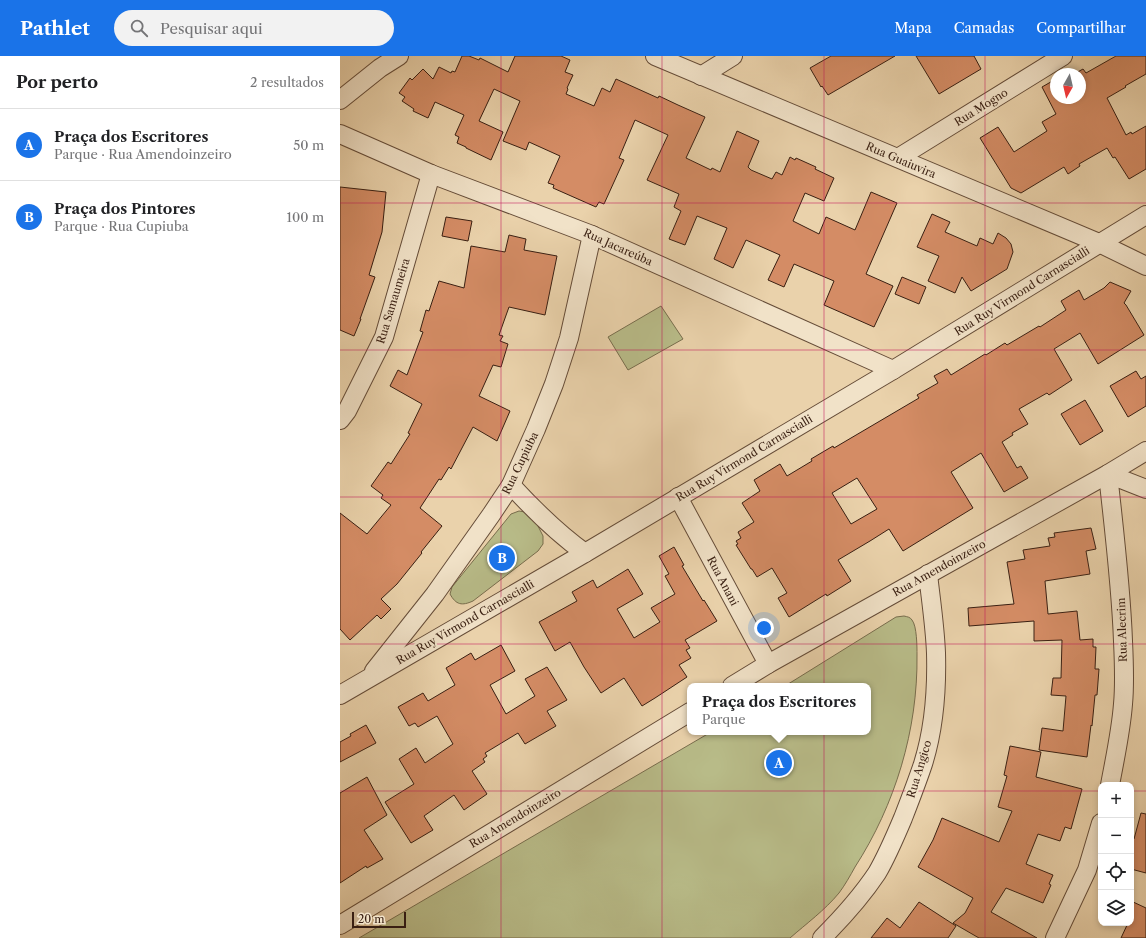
<!DOCTYPE html>
<html lang="pt">
<meta charset="utf-8">
<style>
body{margin:0;font-family:"Libre Caslon Text",serif;background:#f2f2f2;color:#202124}
.controls{position:absolute;right:12px;bottom:12px;display:grid;overflow:hidden;border-radius:8px;box-shadow:0 2px 6px #0003}
.controls button{width:36px;height:36px;display:grid;place-items:center;padding:0;border:0;border-bottom:1px solid #e0e0e0;background:#fff;color:#202124;font:20px sans-serif}
.compass{position:absolute;left:710px;top:12px;width:36px;height:36px;border-radius:50%;background:#fff;box-shadow:0 2px 6px #0003;rotate:188deg}
.scale{position:absolute;left:12px;bottom:10px;width:54px;box-sizing:border-box;padding-left:4px;border:2px solid #391f12;border-top:0;font-size:11px;line-height:14px;white-space:nowrap;color:#391f12;-webkit-text-stroke:3px #f1e2c8;paint-order:stroke}
.you{position:absolute;left:424px;top:572px;width:14px;height:14px;margin:-10px;border:3px solid #fff;border-radius:50%;background:#1a73e8;box-shadow:0 0 0 6px #1a73e833}
.badge{display:grid;place-items:center;width:26px;height:26px;border-radius:50%;background:#1a73e8;color:#fff;font-size:13px;font-weight:700}
.pin{position:absolute;translate:-50% -50%;border:2px solid #fff;box-shadow:0 1px 4px #0006}
.popup{position:absolute;left:347px;top:627px;width:184px;height:52px;box-sizing:border-box;display:grid;place-content:center;border-radius:8px;background:#fff;filter:drop-shadow(0 1px 3px #0005);font-size:13px;white-space:nowrap;color:#757577}
.popup b{font-size:15px;color:#202124}
.popup::after{content:'';position:absolute;left:50%;top:100%;margin-left:-8px;border:8px solid transparent;border-top-color:#fff}
.list{margin:0;padding:0;list-style:none}
h2{display:flex;justify-content:space-between;align-items:center;height:52px;margin:0;padding:0 16px;font-size:17px}
h2 small{font-size:13px;font-weight:400;color:#757577}
.list li{display:grid;grid-template-columns:26px 1fr auto;gap:12px;align-items:center;box-sizing:border-box;height:72px;padding:0 16px;border-top:1px solid #e0e0e0}
.list b{display:block;font-size:15px;white-space:nowrap}
.list p{margin:0;font-size:13px;white-space:nowrap;color:#757577}
.list em{font-size:13px;font-style:normal;color:#757577}
.icon{flex:none;width:22px;height:22px;fill:none;stroke:currentColor;stroke-width:2;stroke-linecap:round;stroke-linejoin:round}
.map{position:relative;flex:none;width:806px;height:882px;overflow:hidden}
header{display:flex;align-items:center;gap:24px;box-sizing:border-box;height:56px;padding:0 20px;background:#1a73e8;color:#fff}
header strong{font-size:19px}
nav{display:flex;gap:22px;margin-inline-start:auto;font-size:14px}
.search{width:280px;height:36px;background:#f2f2f2;display:flex;align-items:center;gap:10px;box-sizing:border-box;padding:0 14px;border-radius:22px;color:#757577;font-size:15px}
main{display:flex}
aside{flex:1;background:#fff}
.map>svg:first-child{display:block}
</style>
<header>
<strong>Pathlet</strong>
<div class="search"><svg class="icon" aria-label="search" viewBox="0 0 24 24"><circle cx="10" cy="10" r="6"/><path d="M15 15l6 6"/></svg>Pesquisar aqui</div>
<nav><a>Mapa</a><a>Camadas</a><a>Compartilhar</a></nav>
</header>
<main>
<aside>
<h2>Por perto<small>2 resultados</small></h2>
<ul class="list">
<li><span class="badge">A</span><div><b>Praça dos Escritores</b><p>Parque · Rua Amendoinzeiro</p></div><em>50 m</em></li>
<li><span class="badge">B</span><div><b>Praça dos Pintores</b><p>Parque · Rua Cupiuba</p></div><em>100 m</em></li>
</ul>
</aside>
<div class="map">
<svg width="806" height="882" viewBox="0 0 806 882">
<rect width="100%" height="100%" fill="#ead2ab"/>
<filter id="stains"><feTurbulence type="fractalNoise" baseFrequency=".005" numOctaves="4"/><feColorMatrix values="0 0 0 0 .2 0 0 0 0 .09 0 0 0 0 .02 0 0 0 .5 -.17"/></filter>
<radialGradient id="worn" r=".72"><stop offset=".6" stop-color="#630" stop-opacity="0"/><stop offset="1" stop-color="#630" stop-opacity=".3"/></radialGradient>
<g fill="#b8bb88" stroke="#786d4d">
<polygon points="321,250 343,283 288,314 268,281"/>
<path d="M179 455 185 456 197 468 203 480V488L198 495 133 545C122 550 116 549 110 538L112 531 171 458Z"/>
<path d="M564 560C568 561 570 561 572 564 577 570 577 591 577 599 578 674 555 749 515 811 510 820 505 829 499 837 485 854 466 868 450 882H19L371 676H528V630H445L556 561Z"/>
</g>
<g fill="#d48c65" stroke="#391f12" fill-rule="evenodd">
<polygon points="122,0 129,0 139,4 140,2 168,16 175,0 221,0 230,4 225,16 233,19 227,32 228,33 226,38 254,50 262,32 270,36 276,23 318,42 319,40 338,49 365,61 346,102 371,114 372,112 380,116 397,75 419,85 408,111 411,114 432,123 436,116 442,119 450,101 455,104 456,102 476,111 475,113 494,122 484,145 465,137 453,165 479,178 486,161 515,174 531,136 557,147 526,218 553,230 534,271 484,249 494,225 454,208 444,231 428,224 440,199 406,184 393,212 374,203 387,172 357,160 345,189 329,183 341,155 334,151 339,138 307,124 328,79 295,64 279,102 284,104 264,148 259,146 256,151 213,132 214,129 208,127 220,100 189,86 186,94 163,85 180,45 154,33 139,65 163,76 151,104 126,92 126,91 117,87 119,81 115,79 124,59 95,46 88,62 73,55 74,53 62,45 65,41 59,37 70,22 72,24 83,13 93,23 99,11 111,17 112,15 115,16"/>
<polygon points="491,0 555,0 488,39 482,30 481,31 470,12"/>
<polygon points="576,0 634,0 641,13 599,38"/>
<polygon points="776,0 806,0 806,18 785,30 786,31 767,42 786,79 791,76 792,78 806,70 806,113 789,123 775,101 773,102 767,92 739,108 740,110 728,118 724,111 681,137 671,132 640,82 658,71 674,96 707,75 702,66 716,58 702,31 716,23 716,42 740,42 740,18 734,18 743,13 746,17"/>
<polygon points="0,131 46,136 42,176 29,219 35,221 20,263 21,263 14,280 0,274"/>
<polygon points="592,158 610,166 605,176 637,190 640,182 653,188 658,177 666,182 671,188 673,196 667,213 631,235 622,221 615,237 588,225 599,200 577,191"/>
<polygon points="106,161 132,165 128,185 102,180"/>
<polygon points="169,179 186,183 184,194 217,200 205,259 169,251 159,279 163,280 160,285 168,288 161,311 153,309 139,340 170,355 157,385 133,371 111,413 109,411 101,424 99,423 80,452 102,470 81,496 82,497 57,528 41,543 51,553 41,563 37,559 10,584 0,573 0,457 27,478 51,449 41,442 43,439 31,430 48,406 51,408 70,378 68,377 82,348 50,330 58,314 67,319 83,276 80,275 86,254 89,255 99,225 124,232 131,190 165,196"/>
<polygon points="562,221 586,231 579,248 555,238"/>
<path d="M770 226 791 235 784 247 786 249 804 279 758 308 740 277 714 293 732 324 709 339 707 337 679 353 688 368 672 377 673 379 662 386 677 412 681 410 688 422 664 436 641 397 611 416 633 452 563 495 549 473 530 485 498 504 511 525 487 540 486 538 449 561 438 542 447 537 432 512 417 521 412 513H411L396 489 398 488 396 485 401 482 398 476 414 466 402 447 420 435 414 424 440 408 447 420 472 405 471 403 493 390 494 392 579 342 577 339 598 327 594 320 607 313 611 319 645 298 646 299 665 287 667 289 699 270 700 271 726 254 721 245 739 234 744 244 764 232ZM517 422 537 453 511 468 492 437Z"/>
<polygon points="796,315 801,323 806,320 806,350 788,361 770,330"/>
<polygon points="745,344 763,375 740,389 721,358"/>
<polygon points="751,472 756,493 746,495 750,518 705,525 708,558 737,555 740,584 753,583 753,591 756,591 755,613 759,613 757,639 755,639 752,670 751,669 747,701 699,694 702,672 723,675 726,640 711,639 713,622 721,622 722,584 694,585 694,565 629,570 628,552 674,548 667,506 685,503 683,494 710,490 708,482 715,481 714,477"/>
<polygon points="334,491 344,509 342,510 363,545 364,544 377,565 345,584 350,592 346,594 351,602 339,609 347,621 315,642 302,650 284,622 261,637 244,611 230,586 215,595 199,566 237,545 232,536 253,524 257,532 288,513 303,538 277,553 294,582 320,566 311,552 335,538 325,520 329,518 319,500"/>
<polygon points="161,589 175,615 150,629 166,658 195,640 185,623 207,611 227,644 207,655 216,670 185,688 178,677 145,697 147,700 143,703 145,706 132,715 147,738 124,754 114,739 84,760 93,774 71,787 45,746 74,728 59,703 76,692 85,707 113,688 97,660 78,671 75,667 69,670 58,651 83,637 88,645 115,629 106,612 131,597 135,604"/>
<polygon points="26,669 36,687 0,706 0,686 11,680 10,678"/>
<polygon points="670,690 701,696 696,721 742,733 731,773 725,771 720,785 698,778 686,808 713,819 709,828 711,829 703,847 666,832 651,856 697,882 639,882 613,867 625,857 633,842 578,811 593,784 602,762 659,786 672,755 658,751 667,720 664,719"/>
<polygon points="27,721 47,759 24,774 43,803 27,812 26,810 0,827 0,737"/>
<polygon points="801,757 806,758 806,817 791,813 791,782 794,783"/>
<polygon points="791,845 806,852 806,882 781,882 788,867 791,867"/>
<polygon points="579,846 616,870 608,882 531,882 547,862 560,872"/>
</g>
<g fill="none" stroke-linecap="round" stroke-linejoin="round">
<g stroke="#654c38" stroke-width="20">
<g id="minor">
<polyline points="315,0 759,187 806,210"/>
<polyline points="361,20 393,0"/>
<polyline points="0,44 40,12 59,0"/>
<polyline points="0,78 91,118 252,179 553,314"/>
<polyline points="558,102 723,0"/>
<polyline points="0,364 7,355 44,281 91,118"/>
<path d="M171 429C194 454 217 477 245 497"/>
<polyline points="338,441 428,608"/>
<polyline points="34,615 95,538 151,459 171,429 196,373 214,328 229,282 252,179"/>
<polyline points="392,630 428,608 768,418 806,395"/>
<polyline points="0,639 245,497 553,314 806,159"/>
<path d="M770 729C775 702 781 675 783 648 785 627 784 606 783 585 781 529 774 474 768 418L806 433"/>
<polyline points="0,869 350,656"/>
<path d="M482 882C502 862 521 841 537 817 547 800 555 781 563 762 570 744 577 726 583 708 594 673 597 634 596 597 595 571 591 545 588 518"/>
<polyline points="715,882 747,814 761,767"/>
</g>
</g>
<use href="#minor" stroke="#f1e2c8" stroke-width="18"/>
</g>
<path fill="none" stroke="#c2185b" stroke-width="1" stroke-opacity="0.55" d="M161 0V882M322 0V882M484 0V882M645 0V882M0 147H806M0 294H806M0 441H806M0 588H806M0 735H761M791 735H806"/>
<g text-anchor="middle" stroke-width="4" stroke-linejoin="round" paint-order="stroke">
<g font-size="11" fill="#391f12" stroke="#f1e2c8">
<text transform="translate(641 51) rotate(-32)" y="4">Rua Mogno</text>
<text transform="translate(561 104) rotate(23)" y="4">Rua Guaiuvira</text>
<text transform="translate(278 191) rotate(24)" y="4">Rua Jacareúba</text>
<text transform="translate(682 235) rotate(-32)" y="4">Rua Ruy Virmond Carnascialli</text>
<text transform="translate(53 245) rotate(-73)" y="4">Rua Samaumeira</text>
<text transform="translate(404 402) rotate(-31)" y="4">Rua Ruy Virmond Carnascialli</text>
<text transform="translate(180 407) rotate(-64)" y="4">Rua Cupiuba</text>
<text transform="translate(599 512) rotate(-29)" y="4">Rua Amendoinzeiro</text>
<text transform="translate(383 525) rotate(62)" y="4">Rua Anani</text>
<text transform="translate(125 566) rotate(-30)" y="4">Rua Ruy Virmond Carnascialli</text>
<text transform="translate(782 574) rotate(-92)" y="4">Rua Alecrim</text>
<text transform="translate(579 713) rotate(-73)" y="4">Rua Angico</text>
<text transform="translate(175 762) rotate(-31)" y="4">Rua Amendoinzeiro</text>
</g>
</g>
<rect width="100%" height="100%" filter="url(#stains)"/>
<rect width="100%" height="100%" fill="url(#worn)"/>
</svg>
<div class="controls">
<button>+</button>
<button>−</button>
<button><svg class="icon" aria-label="locate" viewBox="0 0 24 24"><circle cx="12" cy="12" r="6"/><path d="M12 2v4M12 18v4M2 12h4M18 12h4"/></svg></button>
<button><svg class="icon" aria-label="layers" viewBox="0 0 24 24"><path d="M12 4l9 5-9 5-9-5zM3 14l9 5 9-5"/></svg></button>
</div>
<svg class="compass" viewBox="-18 -18 36 36"><path d="M0-13l5 13h-10z" fill="#e53935"/><path d="M0 13l5-13h-10z" fill="#757577"/></svg>
<div class="scale">20 m</div>
<div class="you"></div>
<div class="pin badge" style="left:439px;top:707px">A</div>
<div class="popup"><b>Praça dos Escritores</b>Parque</div>
<div class="pin badge" style="left:162px;top:502px">B</div>
</div>
</main>
